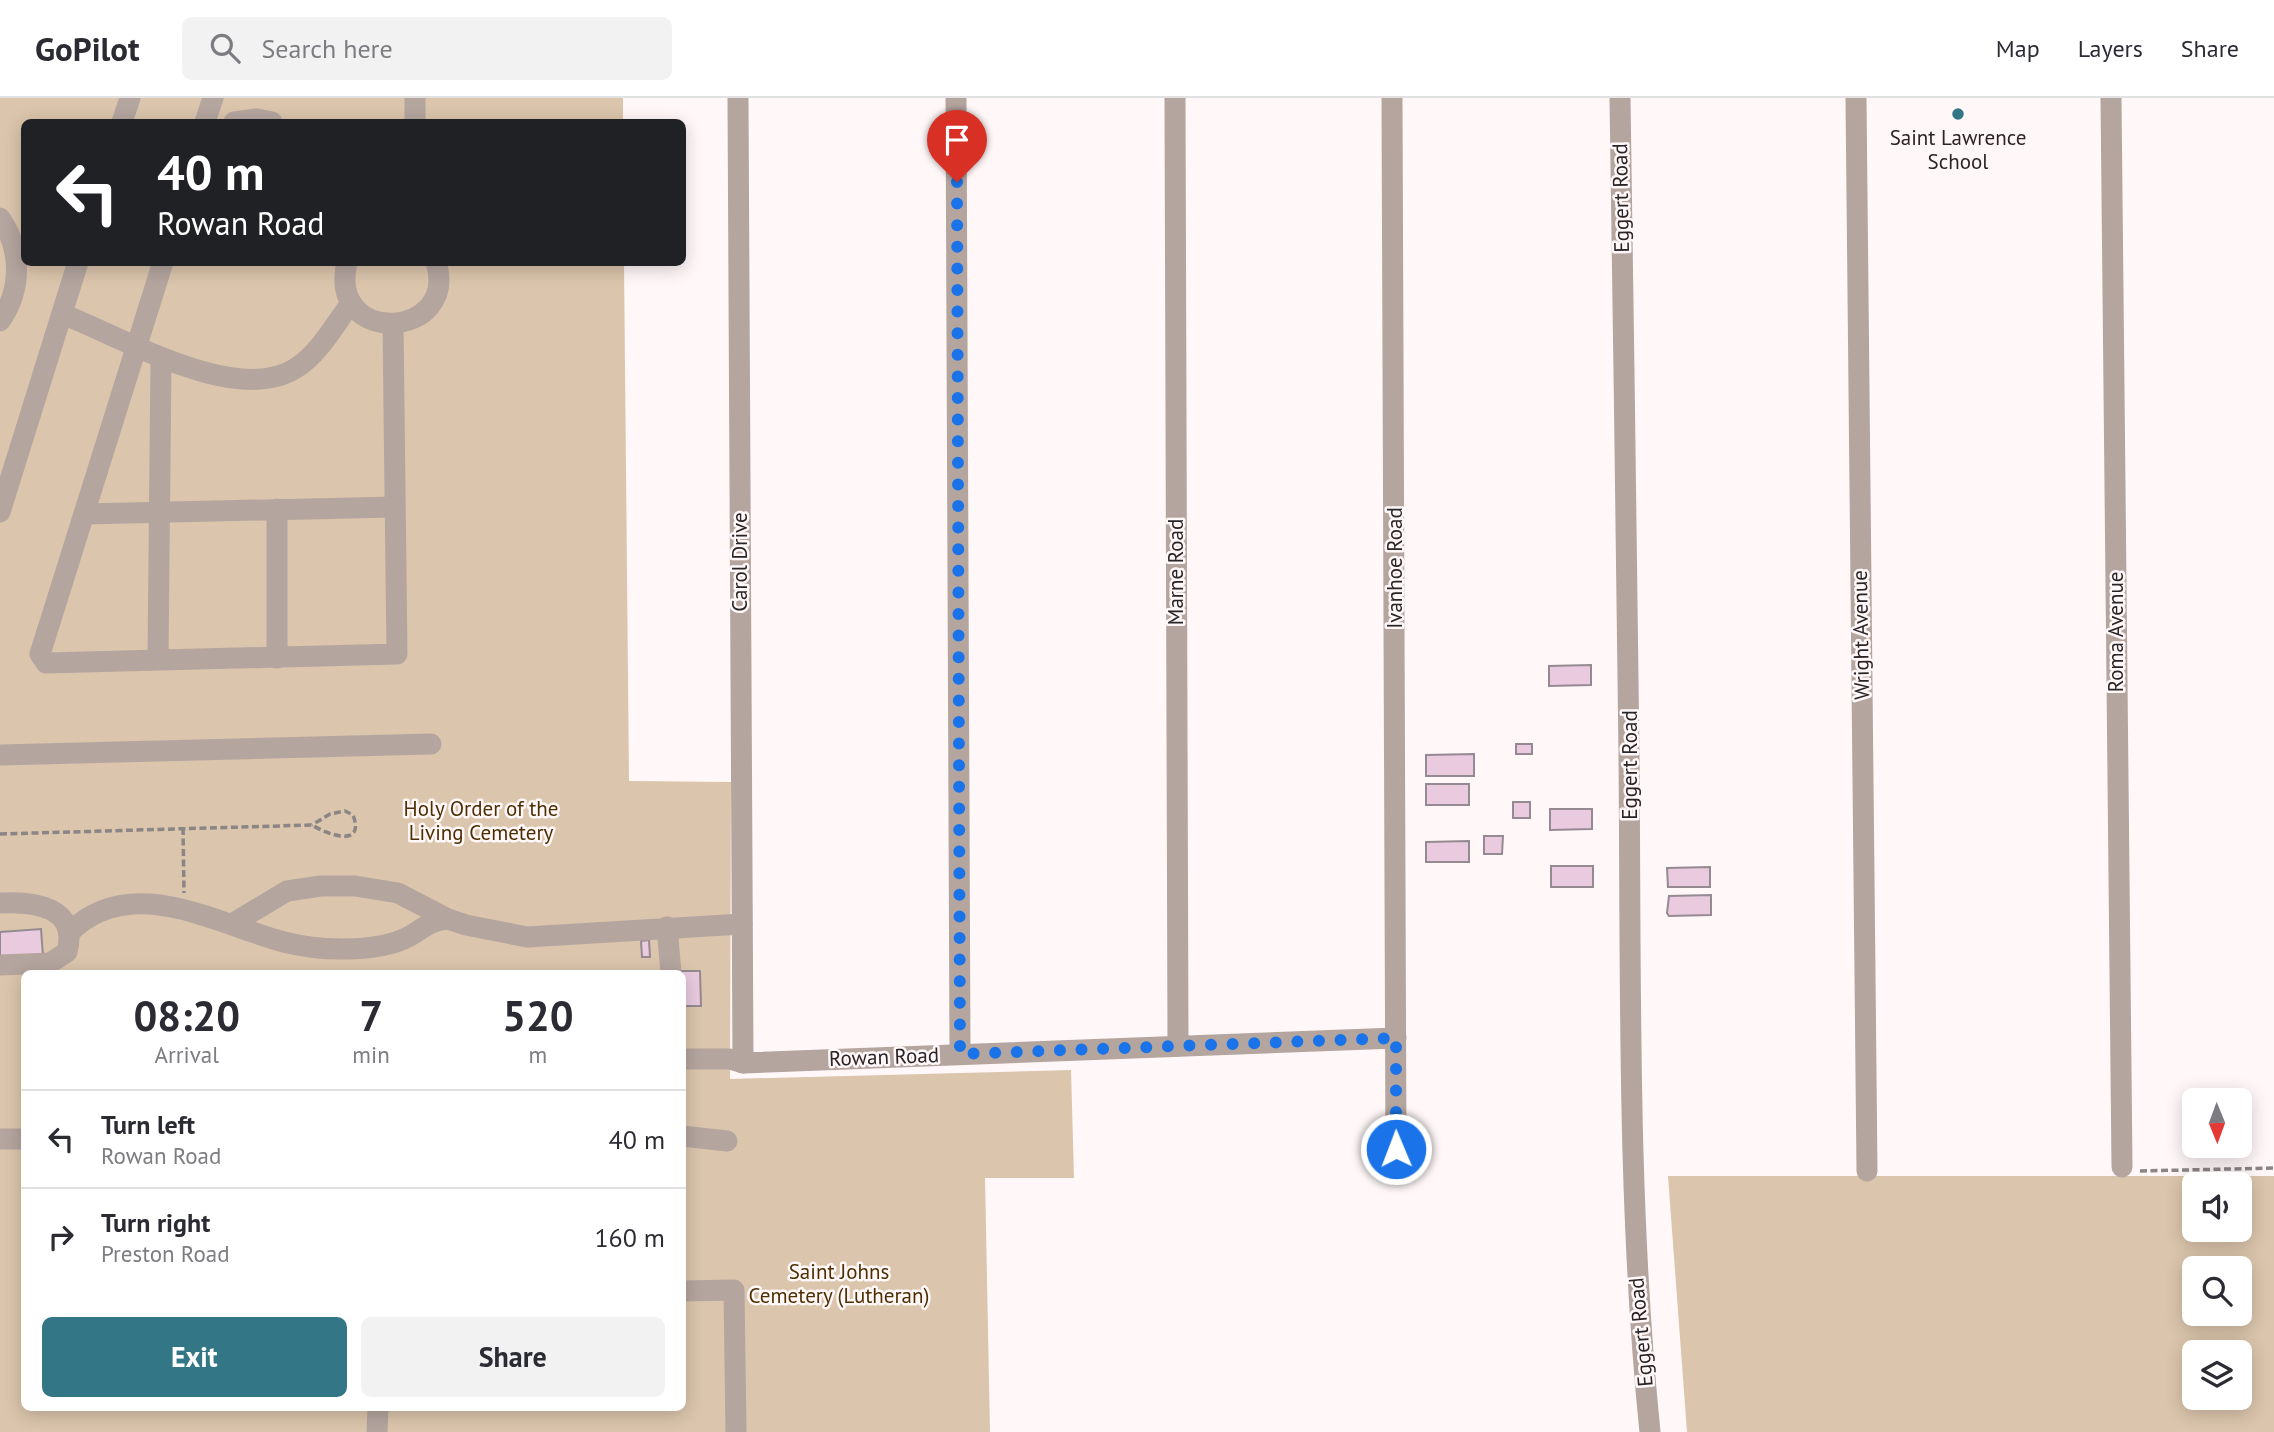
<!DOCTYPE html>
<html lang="en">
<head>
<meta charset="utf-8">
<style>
  body { margin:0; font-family:"PT Sans",sans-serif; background:#f2f2f3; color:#2b2b33; height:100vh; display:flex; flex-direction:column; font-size:26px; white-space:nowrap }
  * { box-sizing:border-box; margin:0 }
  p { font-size:23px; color:#7c7c81 }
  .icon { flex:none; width:38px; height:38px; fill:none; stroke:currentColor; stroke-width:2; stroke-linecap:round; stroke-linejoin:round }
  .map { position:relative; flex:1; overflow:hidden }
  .sheet { position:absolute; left:21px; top:872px; width:665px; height:441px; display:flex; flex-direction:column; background:#fff; border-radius:10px; box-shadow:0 4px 18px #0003 }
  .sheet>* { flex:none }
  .banner { position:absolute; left:21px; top:21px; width:665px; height:147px; border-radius:10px; box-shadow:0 4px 18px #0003; background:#202124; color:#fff; overflow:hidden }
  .needle { width:46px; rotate:179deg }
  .fabs { position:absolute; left:2182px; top:990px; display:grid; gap:14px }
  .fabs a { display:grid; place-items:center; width:70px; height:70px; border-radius:10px; background:#fff; box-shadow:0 4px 18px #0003; font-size:35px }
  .pin { position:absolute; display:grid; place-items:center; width:60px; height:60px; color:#fff; margin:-72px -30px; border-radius:50% 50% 50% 0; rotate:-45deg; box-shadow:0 0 7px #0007 }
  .pin .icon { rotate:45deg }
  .me { position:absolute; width:77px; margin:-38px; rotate:359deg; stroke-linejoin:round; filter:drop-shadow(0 0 5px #0008) }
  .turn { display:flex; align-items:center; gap:24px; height:147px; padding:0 21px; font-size:32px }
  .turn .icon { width:91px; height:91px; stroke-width:2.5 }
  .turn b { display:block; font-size:49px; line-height:60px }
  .eta { display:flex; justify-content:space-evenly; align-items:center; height:119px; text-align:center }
  .eta b { font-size:42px; font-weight:600; line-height:49px }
  .cta { display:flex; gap:14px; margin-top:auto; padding:14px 21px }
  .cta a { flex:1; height:80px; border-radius:10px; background:#337686; color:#fff; font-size:28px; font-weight:600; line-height:80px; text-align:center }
  .cta a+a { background:#f2f2f3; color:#2b2b33 }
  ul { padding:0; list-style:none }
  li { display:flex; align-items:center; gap:21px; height:98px; padding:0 21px; border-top:2px solid #e1e1e2 }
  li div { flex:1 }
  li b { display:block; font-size:26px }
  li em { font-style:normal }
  header { display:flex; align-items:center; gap:42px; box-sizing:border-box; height:98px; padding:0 35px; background:#fff; border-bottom:2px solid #e1e1e2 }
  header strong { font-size:33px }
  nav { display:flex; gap:38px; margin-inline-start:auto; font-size:24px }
  .search { width:490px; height:63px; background:#f2f2f3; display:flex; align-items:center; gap:18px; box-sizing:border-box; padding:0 24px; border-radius:10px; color:#7c7c81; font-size:26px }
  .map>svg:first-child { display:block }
  .green { fill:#dbc5ac; fill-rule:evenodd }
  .building { fill:#e9cadf; stroke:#958a91; stroke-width:2 }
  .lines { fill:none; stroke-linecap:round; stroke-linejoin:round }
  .path { stroke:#8b8586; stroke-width:3.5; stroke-dasharray:7 3.5; stroke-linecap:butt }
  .minor { stroke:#b5a59f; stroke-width:21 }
  .route { stroke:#1a73e8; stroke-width:12; stroke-dasharray:0 21.6 }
  .poi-dot { fill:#337686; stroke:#fff7f8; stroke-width:2.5 }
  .labels { text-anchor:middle; stroke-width:5; stroke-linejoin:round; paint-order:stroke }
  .poi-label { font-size:21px; fill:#292425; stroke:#fff7f8 }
  .street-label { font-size:21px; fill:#292425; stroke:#fff7f8 }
  .park-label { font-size:21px; fill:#4e2e00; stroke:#fff7f8 }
</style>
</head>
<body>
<header>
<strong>GoPilot</strong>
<div class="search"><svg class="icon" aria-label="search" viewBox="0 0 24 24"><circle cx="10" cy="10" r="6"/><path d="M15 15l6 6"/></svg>Search here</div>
<nav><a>Map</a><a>Layers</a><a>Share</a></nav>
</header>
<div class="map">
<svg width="2274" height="1334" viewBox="0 0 2274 1334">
  <rect width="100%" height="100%" fill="#fff7f8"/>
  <g class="green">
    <path d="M0 0H623V24H24V164L624 165 629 683 731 684 730 981 1071 972 1074 1080H985L990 1334H0ZM24 875H682V1309H24Z"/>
    <path d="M1668 1078H2274V1334H1687ZM2194 1087H2240V1132H2194ZM2194 1171H2240V1216H2194ZM2194 1255H2240V1300H2194Z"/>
  </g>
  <g class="building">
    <path d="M1591 567V587L1549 588V568Z"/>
    <rect x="1516" y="646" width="16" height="10"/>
    <path d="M1474 656V678H1426V657Z"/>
    <rect x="1426" y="686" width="43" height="21"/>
    <rect x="1513" y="704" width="17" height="16"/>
    <path d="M1550 711H1592V731L1550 732Z"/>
    <path d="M1484 738H1503L1502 756H1484Z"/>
    <path d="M1469 743V764H1426V744Z"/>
    <rect x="1551" y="768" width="42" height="21"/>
    <path d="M1710 769V789H1668L1667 770Z"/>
    <path d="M1711 797V817L1669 818 1667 815 1669 798Z"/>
    <path d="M41 831 43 858 0 862V834Z"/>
    <path d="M649 842 650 859H642L641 843Z"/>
    <path d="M677 873H700L701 908H682V875Z"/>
  </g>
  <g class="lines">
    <g class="path">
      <path d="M183 730 184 795"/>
      <path d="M0 736 312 727C326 736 366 751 353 717L345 713 330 716 312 727"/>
      <path d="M2140 1073 2274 1070"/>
    </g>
    <g class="minor">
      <path d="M415 0V24"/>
      <path d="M738 0 743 965 1396 940"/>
      <path d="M956 0 960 956"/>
      <path d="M1175 0 1178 948"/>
      <path d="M1392 0 1396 1051"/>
      <path d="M1620 0C1622 219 1628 438 1629 657 1631 883 1627 1109 1650 1334"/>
      <path d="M1856 0 1867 1073"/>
      <path d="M2111 0 2122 1069"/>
      <path d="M122 24 130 0"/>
      <path d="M205 24 213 0"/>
      <path d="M234 24 257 21 272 24"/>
      <path d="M0 120C22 151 22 192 0 223"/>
      <path d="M163 164 40 556 46 565 397 556 393 227"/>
      <path d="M347 164C327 250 460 241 436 164"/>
      <path d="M62 216C121 238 236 309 296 270 319 256 335 226 351 205"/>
      <path d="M277 411V560"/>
      <path d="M0 414 78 164"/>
      <path d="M84 416 394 409"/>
      <path d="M158 560 161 261"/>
      <path d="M0 657 431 646"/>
      <path d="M0 805C34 803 79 809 67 854L50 865 0 867"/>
      <path d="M232 826 287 793 321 788H355L398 795 448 821 466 827 527 839 742 826"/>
      <path d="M667 829 671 875"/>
      <path d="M69 835C130 773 216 826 284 844 303 849 323 851 343 851 365 851 390 849 410 838 424 830 431 822 448 821"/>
      <path d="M682 961H730L743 965"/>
      <path d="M682 1038 727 1043"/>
      <path d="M0 1041H24"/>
      <path d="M682 1193 734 1192 736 1334"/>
      <path d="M377 1334 378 1309"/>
    </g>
  </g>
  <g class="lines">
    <path class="route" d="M957 84 960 956 1396 940V1051"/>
  </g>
  <circle class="poi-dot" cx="1958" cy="16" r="7"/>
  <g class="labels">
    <g class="poi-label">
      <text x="1958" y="47">Saint Lawrence<tspan x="1958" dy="24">School</tspan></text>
    </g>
    <g class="street-label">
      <text transform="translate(1621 100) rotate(-91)" y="7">Eggert Road</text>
      <text transform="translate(740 464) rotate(-90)" y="7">Carol Drive</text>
      <text transform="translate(1395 470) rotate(-90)" y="7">Ivanhoe Road</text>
      <text transform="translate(1176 474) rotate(-90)" y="7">Marne Road</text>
      <text transform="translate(2116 534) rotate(-90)" y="7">Roma Avenue</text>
      <text transform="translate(1861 537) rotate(-91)" y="7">Wright Avenue</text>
      <text transform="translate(1630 667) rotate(-90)" y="7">Eggert Road</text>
      <text transform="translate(884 959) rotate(-2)" y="7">Rowan Road</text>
      <text transform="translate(1641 1234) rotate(-95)" y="7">Eggert Road</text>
    </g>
    <g class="park-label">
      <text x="481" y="718">Holy Order of the<tspan x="481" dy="24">Living Cemetery</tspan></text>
      <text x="839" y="1181">Saint Johns<tspan x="839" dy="24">Cemetery (Lutheran)</tspan></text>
    </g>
  </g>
</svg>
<div class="fabs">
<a><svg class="needle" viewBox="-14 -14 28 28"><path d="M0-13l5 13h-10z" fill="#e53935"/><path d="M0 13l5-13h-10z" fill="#7c7c81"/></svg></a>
<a><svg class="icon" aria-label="sound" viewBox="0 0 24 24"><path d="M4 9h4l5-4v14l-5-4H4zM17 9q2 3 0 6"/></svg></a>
<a><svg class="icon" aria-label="search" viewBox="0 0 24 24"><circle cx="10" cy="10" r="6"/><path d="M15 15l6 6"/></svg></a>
<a><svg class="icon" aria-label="layers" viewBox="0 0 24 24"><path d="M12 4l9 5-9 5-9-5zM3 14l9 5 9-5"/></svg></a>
</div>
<div class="pin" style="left:957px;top:84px;background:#d93025"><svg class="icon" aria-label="arrive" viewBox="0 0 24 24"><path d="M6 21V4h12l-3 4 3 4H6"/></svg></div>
<svg class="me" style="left:1396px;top:1051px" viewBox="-20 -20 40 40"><circle r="17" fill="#1a73e8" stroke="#fff" stroke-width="3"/><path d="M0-11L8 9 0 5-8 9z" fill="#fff"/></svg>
<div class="banner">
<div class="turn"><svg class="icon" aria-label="left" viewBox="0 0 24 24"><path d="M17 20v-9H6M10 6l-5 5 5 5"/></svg><div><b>40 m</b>Rowan Road</div></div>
</div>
<section class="sheet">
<div class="eta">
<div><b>08:20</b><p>Arrival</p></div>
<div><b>7</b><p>min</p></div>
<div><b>520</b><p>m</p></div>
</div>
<ul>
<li><svg class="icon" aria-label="left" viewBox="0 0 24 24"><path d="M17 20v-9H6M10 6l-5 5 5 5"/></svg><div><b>Turn left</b><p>Rowan Road</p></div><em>40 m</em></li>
<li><svg class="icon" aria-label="right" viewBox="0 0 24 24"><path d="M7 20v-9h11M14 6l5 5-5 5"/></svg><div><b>Turn right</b><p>Preston Road</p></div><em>160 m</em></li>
</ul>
<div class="cta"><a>Exit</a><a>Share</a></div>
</section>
</div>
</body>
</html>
